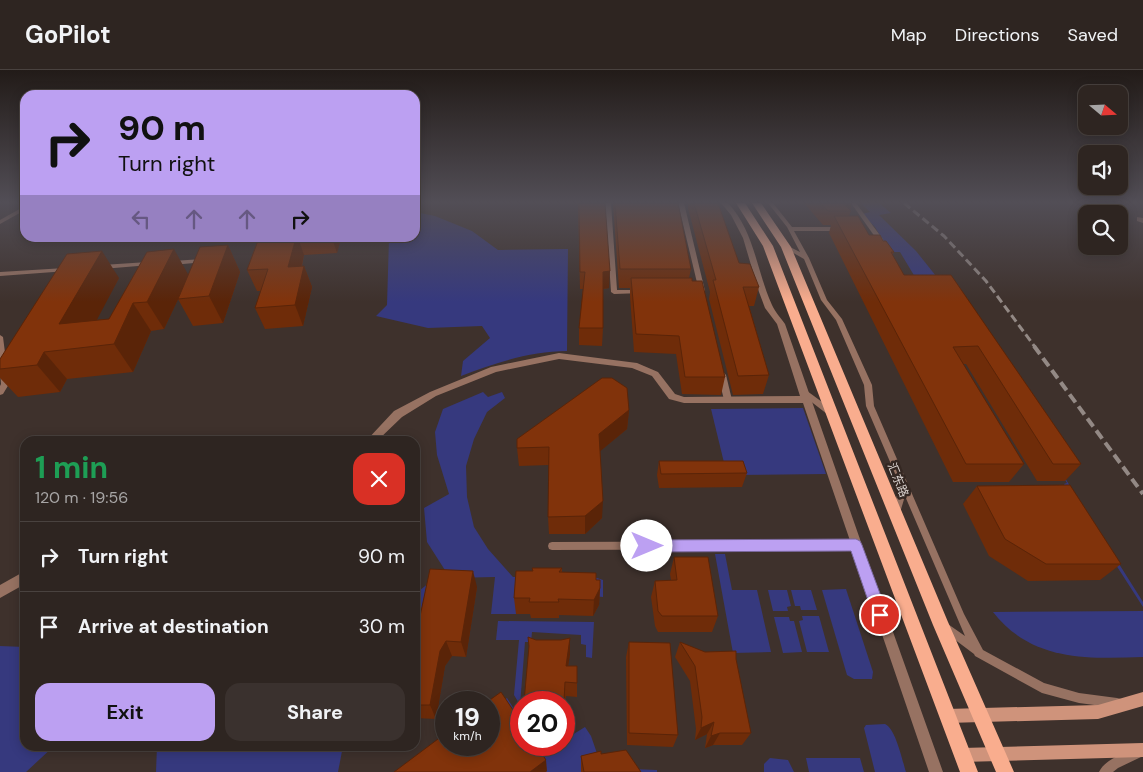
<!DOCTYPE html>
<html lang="en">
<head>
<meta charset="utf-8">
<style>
  body { margin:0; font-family:"DM Sans","Noto Sans SC",sans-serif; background:#3a312e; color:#f1f3f6; height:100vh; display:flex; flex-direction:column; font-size:19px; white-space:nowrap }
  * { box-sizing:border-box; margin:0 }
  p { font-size:16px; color:#a7a5a5 }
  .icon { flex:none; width:28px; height:28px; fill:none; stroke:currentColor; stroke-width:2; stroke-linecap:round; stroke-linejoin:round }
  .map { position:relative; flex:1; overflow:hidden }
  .side { position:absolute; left:20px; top:366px; width:400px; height:315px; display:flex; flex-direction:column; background:#2e2521; border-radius:15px; box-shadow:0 2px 12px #0003,0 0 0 1px #49423f }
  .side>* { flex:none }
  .hud { position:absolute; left:20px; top:20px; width:400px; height:152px; border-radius:15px; box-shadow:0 2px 12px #0003,0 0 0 1px #49423f; background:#bca0f2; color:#111; overflow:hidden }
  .needle { width:32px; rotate:109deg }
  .tools { position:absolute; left:1078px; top:15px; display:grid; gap:10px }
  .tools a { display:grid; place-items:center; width:50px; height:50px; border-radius:10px; background:#2e2521; box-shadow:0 2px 12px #0003,0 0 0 1px #49423f; font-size:25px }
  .speed { position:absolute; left:435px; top:621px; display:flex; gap:10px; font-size:25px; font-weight:700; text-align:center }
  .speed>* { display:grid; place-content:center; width:65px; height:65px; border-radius:50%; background:#2e2521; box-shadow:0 2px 12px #0003,0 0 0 1px #49423f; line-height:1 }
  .speed small { font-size:12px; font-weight:400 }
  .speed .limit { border:8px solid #d22; background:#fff; color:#111 }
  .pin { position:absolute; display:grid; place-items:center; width:42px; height:42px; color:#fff; margin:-21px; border:2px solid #fff; border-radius:50%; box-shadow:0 1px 5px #0007 }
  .me { position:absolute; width:55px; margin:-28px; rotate:90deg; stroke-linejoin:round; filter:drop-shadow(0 0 4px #0008) }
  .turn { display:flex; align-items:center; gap:18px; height:105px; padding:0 15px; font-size:22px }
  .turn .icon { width:65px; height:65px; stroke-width:2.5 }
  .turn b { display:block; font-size:35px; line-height:42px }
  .lanes { display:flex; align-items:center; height:48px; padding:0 15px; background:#0003; justify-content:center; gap:25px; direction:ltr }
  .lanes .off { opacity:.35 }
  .round { display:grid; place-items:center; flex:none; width:52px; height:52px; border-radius:15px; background:#3a312e }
  .head { display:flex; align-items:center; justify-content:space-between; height:85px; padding:0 15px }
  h1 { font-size:30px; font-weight:700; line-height:38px; color:#1e9e55 }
  .cta { display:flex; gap:10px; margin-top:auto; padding:10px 15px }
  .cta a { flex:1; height:58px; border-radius:15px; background:#bca0f2; color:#111; font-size:20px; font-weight:700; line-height:58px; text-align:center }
  .cta a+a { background:#3a312e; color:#f1f3f6 }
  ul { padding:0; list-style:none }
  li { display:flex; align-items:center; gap:15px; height:70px; padding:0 15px; border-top:1px solid #49423f }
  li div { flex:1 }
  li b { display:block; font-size:19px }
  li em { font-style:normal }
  header { display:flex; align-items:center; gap:30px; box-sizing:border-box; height:70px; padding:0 25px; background:#2e2521; border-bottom:1px solid #49423f }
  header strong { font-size:24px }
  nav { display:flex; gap:28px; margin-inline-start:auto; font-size:18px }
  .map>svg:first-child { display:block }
  .green { fill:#36397e }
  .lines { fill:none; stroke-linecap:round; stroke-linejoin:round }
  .lane { fill:#977262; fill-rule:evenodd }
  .street { fill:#977262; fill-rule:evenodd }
  .secondary { fill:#cf937b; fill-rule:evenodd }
  .primary { fill:#f9ad8e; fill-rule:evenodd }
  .rail-far1 { stroke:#938985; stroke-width:3; stroke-dasharray:8 4; stroke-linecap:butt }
  .rail { stroke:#938985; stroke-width:4; stroke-dasharray:10 5; stroke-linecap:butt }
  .wall { fill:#6f2c09 }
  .shaded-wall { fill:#5a2408 }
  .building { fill:#81330b; stroke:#5a2408 }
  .route { fill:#bca0f2; stroke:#7a689d }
  .labels { text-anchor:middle; stroke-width:5; stroke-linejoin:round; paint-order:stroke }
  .street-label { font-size:12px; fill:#dad2cf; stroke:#342722 }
</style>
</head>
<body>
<header>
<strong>GoPilot</strong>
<nav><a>Map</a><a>Directions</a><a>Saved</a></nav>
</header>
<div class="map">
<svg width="1143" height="702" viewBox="0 0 1143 702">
  <rect width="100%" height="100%" fill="#3e312c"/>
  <g class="green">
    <path d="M861 133H879L891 143 879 145 916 181 944 216 1143 532V537L1064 414 1067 413 943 221 915 207 900 182H890L875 157 862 144 870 142Z"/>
    <path d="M415 142 435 146 472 161 498 180 568 179 567 281C531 281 494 293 461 306L463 291 490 268 482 256 428 258 376 246 387 235 389 168H415Z"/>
    <path d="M483 322 488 327 502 322 505 328 487 342 474 369 466 396 467 427 474 457 488 479 513 507 591 506 603 510V527L518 518 516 544H491L495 507 450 508 427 472 424 438 449 424 437 385 435 362 443 339Z"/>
    <path d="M803 338 826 404 727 405 711 339Z"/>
    <path d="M715 484H725L732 520H757L771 582 733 583Z"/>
    <path d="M434 509 415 585V524Z"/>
    <path d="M846 519 873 602 872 609H854L847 605 822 520Z"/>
    <path d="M768 520H787L791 536 787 537 788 541H773Z"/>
    <path d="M791 520H811L817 540H801L800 536H795Z"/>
    <path d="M1143 541V587C1087 589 1031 591 993 542Z"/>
    <path d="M802 546H819L829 582H807L799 551 803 550Z"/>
    <path d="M774 547H789L790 551H794L802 582 783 583Z"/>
    <path d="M498 551 594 552 592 588 586 587V575L581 574V565L532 562 531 572H525L520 635 514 625 519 570H496Z"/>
    <path d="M0 576 25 577V676H54L26 702H0Z"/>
    <path d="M507 628 521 650V675H538L545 685 556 675H564V670L585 657 591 666 600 692 632 699 657 700V702H409L446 675H489V642Z"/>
    <path d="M885 654C896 659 902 690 906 702H875L864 658 866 655Z"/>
    <path d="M157 676H343L338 702H156Z"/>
    <path d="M770 688 788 690 794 702H764V694Z"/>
    <path d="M806 688H860L864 702H809Z"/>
  </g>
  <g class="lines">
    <g class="lane">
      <path d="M605 133H611L617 220H640L643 222 642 223 614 224 611 222Z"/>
      <path d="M678 133H684L705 221 704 222H700L699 221Z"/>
      <path d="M768 133H773L792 157H839L842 159 839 161H794L809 188 827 230 842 249 872 315 874 336 964 544 983 580 1044 613 1079 623 1117 628 1121 629 1122 633 1121 637 1117 638 1079 633 1042 623 975 586 974 584 942 560 940 557 942 554 945 552 965 566 905 426 899 446 896 447 893 446 892 443 900 415 866 336 864 315 836 250 821 230 804 189 783 177 786 175 800 182 787 157Z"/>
      <path d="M851 133H856L882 168 885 173 884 174H880Z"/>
      <path d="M25 136V140L0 154V150Z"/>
      <path d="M203 189 205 190V192L172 195 169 193 172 191Z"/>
      <path d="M148 192 150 193V195L102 199 99 197 102 195Z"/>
      <path d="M65 198 68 200 67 201 0 206V202Z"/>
      <path d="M0 265 3 267 9 314 3 324 0 325V316L1 314 0 300Z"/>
      <path d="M720 303H724L726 305 732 330 731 332H725L724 330 718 305Z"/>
      <path d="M803 318 833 340 834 342 833 344H827L800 323 799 321Z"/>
      <path d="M856 471 859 472 860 475 859 478 856 479 552 480 549 479 548 476 549 473 552 472Z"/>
      <path d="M1137 677 1141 679 1143 683 1141 687 1118 698 1113 702H1099C1105 689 1125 683 1137 677Z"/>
    </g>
    <g class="street">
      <path d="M721 133H728C755 162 756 200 772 235 775 242 781 248 785 254L862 475 943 702H929L803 333H684L669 329 652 306 632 298 559 289 496 302 436 326 402 347 377 371H366L394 341 430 322 491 297 559 283 637 293 658 302 675 324 684 327 800 326 777 254 765 238 759 222 743 168 731 145Z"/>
      <path d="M1137 147 1143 148V153L1137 151Z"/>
      <path d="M25 501V514L0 528V515Z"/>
    </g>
    <g class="secondary">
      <path d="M1143 622V636L1098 649 947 653 942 651 940 646 942 641 947 639 1098 635Z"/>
      <path d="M1143 673V687L962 692 957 690 955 685 957 680 962 678Z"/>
    </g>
    <g class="primary">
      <path d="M736 133H745L773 176 978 702H960L763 176Z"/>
      <path d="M752 133H761L791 177 948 552 1014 702H996L933 555 781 177Z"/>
    </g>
    <path class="rail-far1" d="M904 133 944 166 986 211 1035 277"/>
    <path class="rail" d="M1034 276 1143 424"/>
  </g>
  <g class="wall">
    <path d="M578 133 609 218 603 219V258L602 276 579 275V258L583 219H580Z"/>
    <path d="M613 133H678L691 199 689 208 725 307 721 325 682 324 676 284 634 282 630 226V218H619Z"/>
    <path d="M688 133H718L739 193 759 217 754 236H749L769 305 763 324 733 325 709 229 710 222 688 138Z"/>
    <path d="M804 133H852L850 140 851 141 849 146 869 165 883 171 894 182 892 186 904 205H951L1081 394 1065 411H1037L966 294H963L1024 394 1009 412H953L829 163 831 155H823Z"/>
    <path d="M255 168H341L337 183 304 185 302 196H304L312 217 303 256 265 259 255 238 261 221H257L247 200 257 172Z"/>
    <path d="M228 175 240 202 223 253 193 256 178 229 164 259 151 261 133 302 67 309 60 322 18 327 0 308V289L119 208 96 250 109 249 147 182 188 205Z"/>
    <path d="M629 340 627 359 600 381 602 448 585 464H549L548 447 549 395 519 396 517 378Z"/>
    <path d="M659 391 747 403 742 417 659 418 657 405Z"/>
    <path d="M977 416 1121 494 1100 510 1028 511 989 486 963 434Z"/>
    <path d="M674 487 718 546 712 562H658L655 556 651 527 655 511 671 510 670 504Z"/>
    <path d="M532 498H562V502L596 510 600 518 599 535 593 546 559 545V548H531L530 544H516L514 528 532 501Z"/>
    <path d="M477 517 466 587 452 586 445 596 436 649 415 648V570Z"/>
    <path d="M629 572 678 665 673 677 627 675 626 587Z"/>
    <path d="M680 572 705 582 736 589 751 663 742 675H713L705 678 707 664 695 670 696 659 690 611 675 587Z"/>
    <path d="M570 584 568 596H577V627L566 626 565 635 567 642V655L564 654V632H524Z"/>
    <path d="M601 684 641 702H581V686Z"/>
  </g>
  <g class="shaded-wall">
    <path d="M842 133H852L849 141Z"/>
    <path d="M296 168H298L304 185 296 218 288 197Z"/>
    <path d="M332 168H341L337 183Z"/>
    <path d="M228 175 240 202 223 253 209 226Z"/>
    <path d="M174 179 189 206 164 259 147 232Z"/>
    <path d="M102 181 119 208 82 278 59 254Z"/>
    <path d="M304 196 312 217 303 256 295 235Z"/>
    <path d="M610 201 609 218 602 219 603 202Z"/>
    <path d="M133 233 151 261 133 302 114 274Z"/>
    <path d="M44 282 67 309 60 322 37 295Z"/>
    <path d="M629 340 627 359 598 383 599 364Z"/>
    <path d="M603 431 602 448 585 464V446Z"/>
    <path d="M473 501 477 517 466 587 461 572Z"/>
    <path d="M600 518 599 535 593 546 594 530Z"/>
    <path d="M570 568V584L566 610V596Z"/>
    <path d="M446 571 452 586 445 596 436 649 430 635 440 581Z"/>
    <path d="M714 652 707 664 695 670 701 658Z"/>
    <path d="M720 663 713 675 705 678 711 666Z"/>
    <path d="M546 690 547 701 546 702H530Z"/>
  </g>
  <g class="building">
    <path d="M579 133H605L610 201 603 202V258H579L585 202H580Z"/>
    <path d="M615 133H678L691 199H620Z"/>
    <path d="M694 133H718L739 193 750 194 759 217H743L769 305 738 306 713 210H716Z"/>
    <path d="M820 133H843L851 141H828Z"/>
    <path d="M834 146H858L869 165H880L883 171H886L894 182H891L904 205H951L1081 394H1053L978 276 953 277 1024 394H966Z"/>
    <path d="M259 168H296L288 197 304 196 295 235 255 238 268 199 247 200Z"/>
    <path d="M228 175 209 226 178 229 200 177Z"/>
    <path d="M174 179 147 232 133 233 114 274 44 282 37 295 0 299V289L67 184 102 181 59 254 109 249 147 182Z"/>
    <path d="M631 208H692V211H702L725 307H685L679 266 636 264Z"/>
    <path d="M602 308H612L627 318 629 340 599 364 603 431 585 446 548 447 549 377 517 378V369Z"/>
    <path d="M659 391H743L747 403 661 404Z"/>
    <path d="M1070 415 1121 494H1046L1005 469 977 416Z"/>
    <path d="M674 487H708L718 546H662L658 541 655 511 677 510Z"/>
    <path d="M532 498H562L559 502 596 503V510H600V518L594 530 558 529 559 532H529L530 528H514L516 501H533Z"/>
    <path d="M430 499 473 501 461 572 446 571 440 581 430 635H415V570Z"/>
    <path d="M528 567 536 570H561L570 568 566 596H577V613L565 612 564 631 567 642 564 641V632H524L529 576Z"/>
    <path d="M629 572 670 573 678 665 629 663Z"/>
    <path d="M680 572 705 582 736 581V589L751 663H720L711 666 714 652 701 658 702 647 695 596Z"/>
    <path d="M501 622 521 652V675H536L546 690 530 702H394L446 663V675H489V632H487Z"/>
    <path d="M626 680 641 702H584L581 686 601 681V684Z"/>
  </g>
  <linearGradient id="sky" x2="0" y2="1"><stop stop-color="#221b18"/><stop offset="0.57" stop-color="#524e56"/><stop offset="1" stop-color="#524e56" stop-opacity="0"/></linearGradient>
  <rect width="1143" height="232" fill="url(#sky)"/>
  <path class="route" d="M856 469 860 471 862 475 888 545 886 550 880 552 875 550 873 545 851 481 647 482 642 480 640 476 642 472 647 470Z"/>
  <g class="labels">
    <g class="street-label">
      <text transform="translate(898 410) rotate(68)" y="4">汇东路</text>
    </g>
  </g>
</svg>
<div class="tools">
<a><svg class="needle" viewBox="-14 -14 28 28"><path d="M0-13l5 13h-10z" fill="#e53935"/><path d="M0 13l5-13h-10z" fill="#a7a5a5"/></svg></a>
<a><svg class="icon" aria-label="sound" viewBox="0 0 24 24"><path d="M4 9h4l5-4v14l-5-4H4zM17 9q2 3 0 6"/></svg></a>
<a><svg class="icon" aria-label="search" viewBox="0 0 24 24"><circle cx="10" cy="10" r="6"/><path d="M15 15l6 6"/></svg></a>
</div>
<div class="speed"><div>19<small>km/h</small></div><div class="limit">20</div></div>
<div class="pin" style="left:880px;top:545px;background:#d93025"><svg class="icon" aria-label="arrive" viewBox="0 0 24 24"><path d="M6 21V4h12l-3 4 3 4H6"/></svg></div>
<svg class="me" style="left:647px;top:476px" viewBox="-20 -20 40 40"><circle r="19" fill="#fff"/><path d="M0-13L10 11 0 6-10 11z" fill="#bca0f2"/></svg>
<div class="hud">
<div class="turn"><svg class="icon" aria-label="right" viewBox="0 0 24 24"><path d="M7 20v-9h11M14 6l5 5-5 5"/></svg><div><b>90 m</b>Turn right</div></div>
<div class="lanes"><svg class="icon off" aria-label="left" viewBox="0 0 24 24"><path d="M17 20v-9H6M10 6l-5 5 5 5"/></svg><svg class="icon off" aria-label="ahead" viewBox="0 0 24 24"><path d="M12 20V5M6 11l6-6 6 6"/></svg><svg class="icon off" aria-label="ahead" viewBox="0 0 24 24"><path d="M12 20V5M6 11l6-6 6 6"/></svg><svg class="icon" aria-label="right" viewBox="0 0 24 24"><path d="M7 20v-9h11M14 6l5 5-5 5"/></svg></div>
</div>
<section class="side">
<div class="head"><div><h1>1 min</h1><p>120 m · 19:56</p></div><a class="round" style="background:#d93025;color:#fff"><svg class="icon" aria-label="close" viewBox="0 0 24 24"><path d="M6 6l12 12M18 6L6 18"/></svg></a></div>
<ul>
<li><svg class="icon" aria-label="right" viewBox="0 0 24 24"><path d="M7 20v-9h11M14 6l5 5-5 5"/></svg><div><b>Turn right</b></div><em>90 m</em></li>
<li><svg class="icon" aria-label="arrive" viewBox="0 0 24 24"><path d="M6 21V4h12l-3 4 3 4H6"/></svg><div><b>Arrive at destination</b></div><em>30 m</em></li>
</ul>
<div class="cta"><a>Exit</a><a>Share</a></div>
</section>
</div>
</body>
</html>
